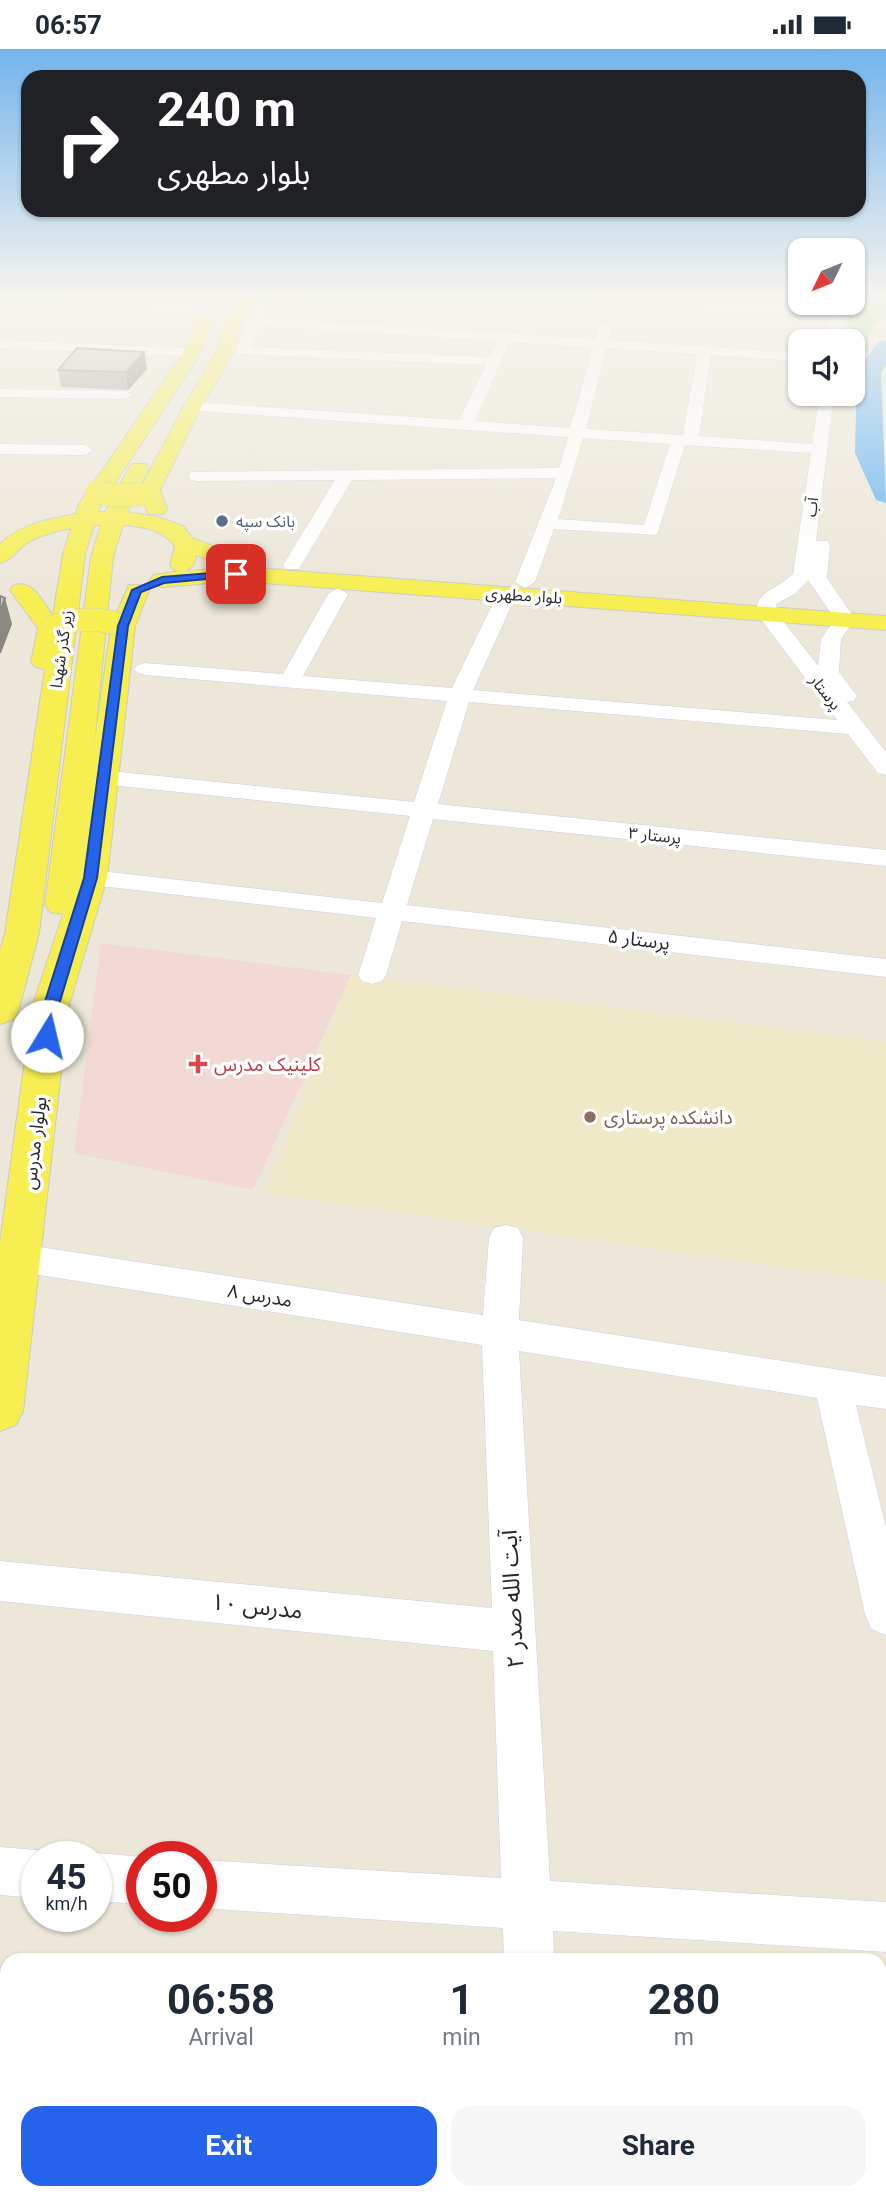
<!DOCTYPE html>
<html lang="en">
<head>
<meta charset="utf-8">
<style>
  body { margin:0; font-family:Roboto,"Noto Sans Arabic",sans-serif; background:#f6f6f7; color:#1f2937; height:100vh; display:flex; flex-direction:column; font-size:26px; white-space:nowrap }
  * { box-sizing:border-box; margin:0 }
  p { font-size:23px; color:#747a83 }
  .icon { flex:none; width:38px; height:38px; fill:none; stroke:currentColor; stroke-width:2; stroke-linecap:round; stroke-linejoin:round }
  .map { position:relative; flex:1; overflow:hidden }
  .drawer { position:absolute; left:0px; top:1904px; width:887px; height:247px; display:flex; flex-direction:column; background:#fff; border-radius:21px 21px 0 0; box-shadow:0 2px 5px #0004 }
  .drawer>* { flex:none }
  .top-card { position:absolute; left:21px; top:21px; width:845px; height:147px; border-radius:21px; box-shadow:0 2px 5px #0004; background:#202124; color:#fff; overflow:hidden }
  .needle { width:46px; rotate:227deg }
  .controls { position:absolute; left:788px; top:189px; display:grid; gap:14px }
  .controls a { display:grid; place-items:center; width:77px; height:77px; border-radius:14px; background:#fff; box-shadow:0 2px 5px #0004; font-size:35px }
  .speed { position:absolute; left:21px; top:1792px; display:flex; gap:14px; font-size:35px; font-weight:700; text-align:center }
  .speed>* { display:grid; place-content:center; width:91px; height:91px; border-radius:50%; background:#fff; box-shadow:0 2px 5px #0004; line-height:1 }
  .speed small { font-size:18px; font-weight:400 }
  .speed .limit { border:10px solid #d22; background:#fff; color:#111 }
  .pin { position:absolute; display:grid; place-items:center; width:60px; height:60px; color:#fff; margin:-30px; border-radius:14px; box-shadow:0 4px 10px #0006 }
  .me { position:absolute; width:77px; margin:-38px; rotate:9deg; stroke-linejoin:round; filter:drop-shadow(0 0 5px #0008) }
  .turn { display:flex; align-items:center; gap:24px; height:147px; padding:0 21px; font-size:32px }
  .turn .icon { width:91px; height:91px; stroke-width:2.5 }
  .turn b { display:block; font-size:49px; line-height:60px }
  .eta { display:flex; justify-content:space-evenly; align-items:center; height:119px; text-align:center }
  .eta b { font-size:42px; font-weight:700; line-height:49px }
  .cta { display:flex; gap:14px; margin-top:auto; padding:14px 21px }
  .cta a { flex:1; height:80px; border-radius:21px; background:#2563eb; color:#fff; font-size:28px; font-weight:700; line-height:80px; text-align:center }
  .cta a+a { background:#f6f6f7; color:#1f2937 }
  .status { display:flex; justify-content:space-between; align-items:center; height:49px; padding:0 35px; background:#fff; direction:ltr }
  .status svg { height:19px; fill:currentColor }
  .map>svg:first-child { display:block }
  .education { fill:#efe9c7 }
  .medical { fill:#f3d9d5 }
  .green { fill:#9fe692 }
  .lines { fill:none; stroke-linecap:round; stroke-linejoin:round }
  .river { fill:#66b4f4; fill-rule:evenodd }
  .minor-casing { stroke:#cecee2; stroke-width:1 }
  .major-casing { stroke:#cbcbcb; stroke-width:2 }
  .minor { fill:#fff; fill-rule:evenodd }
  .major { fill:#f7ef52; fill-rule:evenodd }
  .major-bridge-casing { stroke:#cbcbcb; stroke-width:24; stroke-linecap:butt }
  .major-bridge { stroke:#f7ef52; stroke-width:23 }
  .wall { fill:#aba89f }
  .shaded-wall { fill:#8b8882 }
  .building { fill:#c7c3b9; stroke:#8b8882; stroke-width:2 }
  .route { fill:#2563eb; stroke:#184099; stroke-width:2 }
  .service-dot { fill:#5c6f8a; stroke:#fff; stroke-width:2.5 }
  .health-dot { fill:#e0444e; stroke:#fff; stroke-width:2.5 }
  .education-dot { fill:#8d6e63; stroke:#fff; stroke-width:2.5 }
  .labels { text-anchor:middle; stroke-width:7; stroke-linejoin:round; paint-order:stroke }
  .far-street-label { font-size:16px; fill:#282828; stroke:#fff }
  .far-service-label { font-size:16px; fill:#4e5e75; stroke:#fff; text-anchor:start }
  .street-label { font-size:19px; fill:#282828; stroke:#fff }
  .health-label { font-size:19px; fill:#be3a42; stroke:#fff; text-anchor:start }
  .education-label { font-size:19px; fill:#785e54; stroke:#fff; text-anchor:start }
  .near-street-label { font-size:23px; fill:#282828; stroke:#fff }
</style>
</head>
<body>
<div class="status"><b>06:57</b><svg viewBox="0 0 49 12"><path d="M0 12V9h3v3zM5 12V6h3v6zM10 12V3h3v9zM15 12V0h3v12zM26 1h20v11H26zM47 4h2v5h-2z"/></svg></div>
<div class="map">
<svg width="886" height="2150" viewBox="0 0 886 2150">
  <rect width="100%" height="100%" fill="#ece7d9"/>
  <path class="education" d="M351 926 886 993V1233L265 1144Z"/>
  <path class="medical" d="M101 894 351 926 253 1141 74 1104Z"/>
  <path class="green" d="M852 245H886V263L869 282 868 303 852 305V292H845Z"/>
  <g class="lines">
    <path class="river" d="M886 291V316L881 323 886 454 876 451 855 404 857 323 878 293Z"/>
    <g class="minor-casing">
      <g id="minor">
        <path d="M262 245H274L264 269 595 290 598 278 605 274 612 278 608 291 800 304V312L711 306 699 387 812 395 820 345H834L816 492H827L830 496 827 529 855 570 841 590 839 623 857 647 854 652 847 653 886 703V726L878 724 848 685 469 653 438 755 886 801V817L433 770 407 856 886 910V928L402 872 386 926 382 932 372 935 362 932 358 926 376 869 101 837 97 831 101 825 110 823 382 854 410 767 120 737 112 735 108 730 112 725 120 723 414 753 447 652 145 626 138 624 134 620 138 616 145 614 283 625 328 545 338 539 348 545 303 627 452 639 490 560 493 556H507L510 560 473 641 837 671 757 565C755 541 775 543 793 525L811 404 685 396 657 486 554 480 535 533 525 539 515 533 556 429 352 431 299 520H285L283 516 335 431 197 432 191 431 189 427 191 423 559 419 568 388 187 361 184 358 192 353 459 371 486 316 239 305 235 301 247 276 230 274 228 271 235 267 251 268ZM260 277 498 292 490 308 250 298ZM509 293 593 299 570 379 475 372ZM606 299 697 305 683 386 586 380ZM583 389 670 395 644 476 558 470ZM808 531 835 570 821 590 818 617 777 564 776 555 795 545Z"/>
        <path d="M309 245H436L831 258 832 254H844L840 292H826L830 266 315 249Z"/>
        <path d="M0 248 189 255 195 259 189 263 0 256Z"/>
        <path d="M0 291 183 299 190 303 183 307 0 299Z"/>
        <path d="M0 340 125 342 132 346 125 350 0 348Z"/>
        <path d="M0 395 85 396 93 401 85 406 0 405Z"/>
        <path d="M506 1176 518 1179 523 1189 519 1271 886 1328V1360L856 1356 886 1478V1586L871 1580 865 1565 817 1349 519 1302 550 1832 886 1853V1903L553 1882 554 1911H504L503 1879 201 1859V1811L501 1829 493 1602 0 1552V1512L492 1559 482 1296 20 1223 8 1219 3 1209 8 1199 20 1195 483 1266 489 1189 494 1179Z"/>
        <path d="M0 1798 37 1801 54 1808H37V1849L0 1846Z"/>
        <path d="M96 1804 145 1808H142V1855L96 1852V1808H86Z"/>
        <path d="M511 2144H567L568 2150H512Z"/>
      </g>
    </g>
    <g class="major-casing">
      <g id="major">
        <path d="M245 245H261L239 276 235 302 201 358 160 441 167 460 164 465H148L140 441 183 358 217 302 223 276Z"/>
        <path d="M205 264 213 269 201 304 101 455 98 463H105L129 419 132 415H146L149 419 127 463 158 468 183 477 192 489 224 501 260 508 263 513 255 519 886 567V581L236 532 162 538 154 536 150 531 154 526 180 522 174 521 170 516 175 497C162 480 144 478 123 476L113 508 94 697 111 577 129 536H145L149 541 135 577 107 829 68 959 23 1362 16 1376 0 1382V1194L32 959 63 865 50 863 45 856 91 508 101 476H94L85 505 39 884 18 963 13 971 0 975V902L5 884 45 620 35 618 31 613 38 579 10 541 14 536C34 531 42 552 53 567L63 505 71 479C57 482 40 486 27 494 17 500 13 511 0 514V495C21 475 48 470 76 465L79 455 183 304 197 269ZM196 506 210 512 244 519 185 522 194 516Z"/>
        <path d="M0 2110 7 2113V2144H40L42 2150H0Z"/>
      </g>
    </g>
    <use href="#minor" class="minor"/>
    <use href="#major" class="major"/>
    <g class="major-bridge-casing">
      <g id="major-bridge">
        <path d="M97 443 117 447 140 445"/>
        <path d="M50 579C75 569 98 567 123 577"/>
      </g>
    </g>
    <use href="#major-bridge" class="major-bridge"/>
  </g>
  <path class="wall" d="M144 303 147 320 128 341 61 338 58 321Z"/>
  <g class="shaded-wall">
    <path d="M144 303 147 320 128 341 126 323Z"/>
    <path d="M5 549 12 575 1 604H0V563Z"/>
  </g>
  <g class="building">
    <path d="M77 299 144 303 126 323 58 321Z"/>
    <path d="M0 547 5 549 0 563Z"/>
  </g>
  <linearGradient id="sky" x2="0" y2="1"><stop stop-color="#74b4ed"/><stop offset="0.45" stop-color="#f6f4ee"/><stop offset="1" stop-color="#f6f4ee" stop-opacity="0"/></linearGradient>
  <rect width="886" height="546" fill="url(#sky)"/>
  <path class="route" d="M236 522 241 525 239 527 164 534 141 543 128 577 97 829 58 959 54 987 52 990H42L39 987 43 959 84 829 118 577 132 541 162 528Z"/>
  <circle class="service-dot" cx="222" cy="472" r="7"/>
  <path class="health-dot" d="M194.5 1004.5h7v7h7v7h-7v7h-7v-7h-7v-7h7z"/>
  <circle class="education-dot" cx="590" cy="1068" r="7"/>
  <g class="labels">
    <g class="far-street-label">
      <text transform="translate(811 458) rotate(-83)" y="6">آب</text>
      <text transform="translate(524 546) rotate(4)" y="6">بلوار مطهری</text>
      <text transform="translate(61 600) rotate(-82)" y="6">زیر گذر شهدا</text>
      <text transform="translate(826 643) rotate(52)" y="6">پرستار</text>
      <text transform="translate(655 786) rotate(6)" y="6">پرستار ۳</text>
    </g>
    <g class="far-service-label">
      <text x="236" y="478">بانک سپه</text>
    </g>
    <g class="street-label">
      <text transform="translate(639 890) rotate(7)" y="7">پرستار ۵</text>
      <text transform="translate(34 1094) rotate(-83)" y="7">بولوار مدرس</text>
      <text transform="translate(260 1246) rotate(9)" y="7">مدرس ۸</text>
    </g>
    <g class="health-label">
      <text x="214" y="1022">کلینیک مدرس</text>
    </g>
    <g class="education-label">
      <text x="604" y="1075">دانشکده پرستاری</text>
    </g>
    <g class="near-street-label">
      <text transform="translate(512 1550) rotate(-93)" y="8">آیت الله صدر ۲</text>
      <text transform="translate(257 1557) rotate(6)" y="8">مدرس ۱۰</text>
    </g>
  </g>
</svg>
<div class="controls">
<a><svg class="needle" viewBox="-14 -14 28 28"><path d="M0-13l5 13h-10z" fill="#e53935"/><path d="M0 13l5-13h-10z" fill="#747a83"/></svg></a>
<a><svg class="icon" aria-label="sound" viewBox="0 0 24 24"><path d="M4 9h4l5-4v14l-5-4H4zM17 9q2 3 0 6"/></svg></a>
</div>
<div class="speed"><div>45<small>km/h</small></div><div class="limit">50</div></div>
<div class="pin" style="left:236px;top:525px;background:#d93025"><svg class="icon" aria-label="arrive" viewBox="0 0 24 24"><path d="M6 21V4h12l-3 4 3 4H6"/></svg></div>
<svg class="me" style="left:47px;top:987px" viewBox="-20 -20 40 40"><circle r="19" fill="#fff"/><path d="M0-13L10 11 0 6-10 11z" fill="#2563eb"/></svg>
<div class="top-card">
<div class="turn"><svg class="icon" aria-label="right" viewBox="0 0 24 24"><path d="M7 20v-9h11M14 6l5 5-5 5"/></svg><div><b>240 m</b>بلوار مطهری</div></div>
</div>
<section class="drawer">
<div class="eta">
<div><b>06:58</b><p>Arrival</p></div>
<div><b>1</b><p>min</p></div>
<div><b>280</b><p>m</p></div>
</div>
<div class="cta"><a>Exit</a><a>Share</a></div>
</section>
</div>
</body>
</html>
